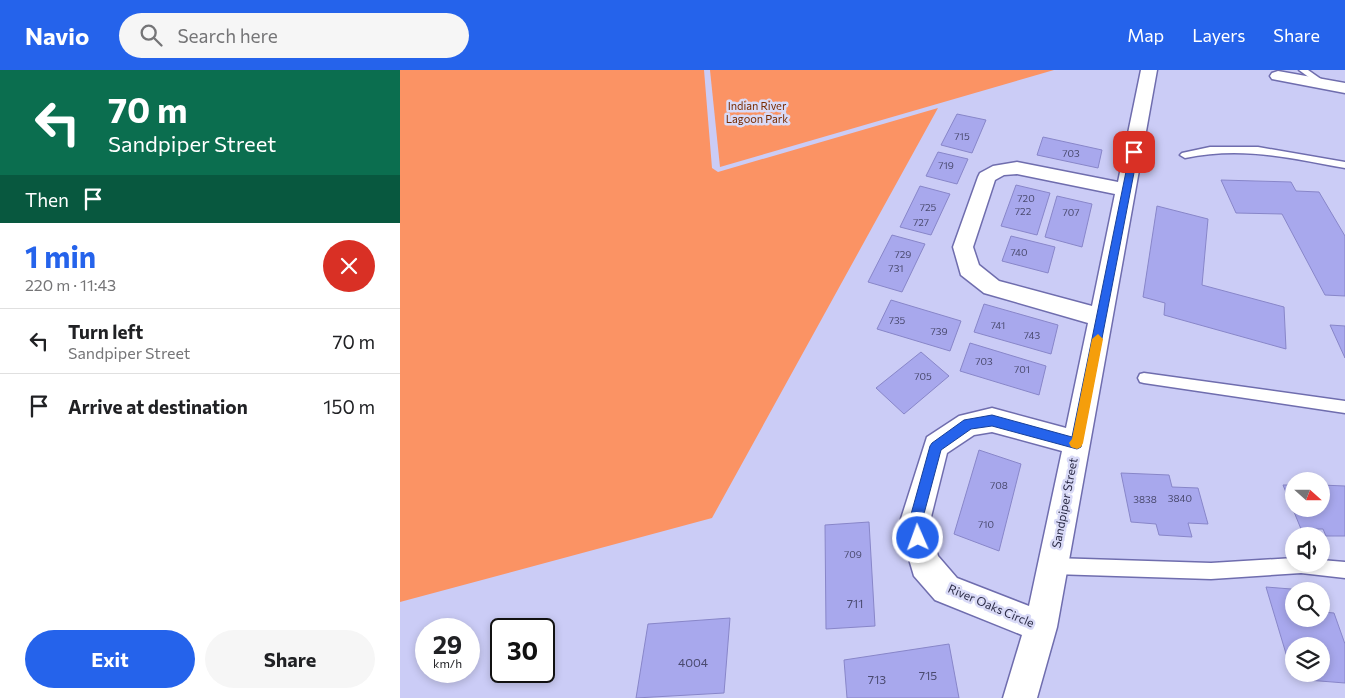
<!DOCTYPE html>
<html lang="en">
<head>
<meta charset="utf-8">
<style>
  body { margin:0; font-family:Commissioner,sans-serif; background:#f6f6f6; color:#202124; height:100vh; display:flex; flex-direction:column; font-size:19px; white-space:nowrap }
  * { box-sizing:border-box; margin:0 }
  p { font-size:16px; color:#757577 }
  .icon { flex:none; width:28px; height:28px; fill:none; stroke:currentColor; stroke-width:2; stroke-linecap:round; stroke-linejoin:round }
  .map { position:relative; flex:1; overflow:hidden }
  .details { display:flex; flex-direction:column; background:#fff; width:400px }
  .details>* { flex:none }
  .banner { background:#0b6e4f; color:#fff; overflow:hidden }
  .needle { width:32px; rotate:111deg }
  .buttons { position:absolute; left:885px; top:402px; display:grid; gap:10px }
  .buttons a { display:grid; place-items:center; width:45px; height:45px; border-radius:50%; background:#fff; box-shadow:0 2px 8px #0003; font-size:25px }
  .speed { position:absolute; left:15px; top:548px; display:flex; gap:10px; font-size:25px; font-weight:700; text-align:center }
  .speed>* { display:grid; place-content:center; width:65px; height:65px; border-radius:50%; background:#fff; box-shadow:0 2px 8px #0003; line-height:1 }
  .speed small { font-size:12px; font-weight:400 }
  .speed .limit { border:2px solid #111; border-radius:8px; background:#fff; color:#111 }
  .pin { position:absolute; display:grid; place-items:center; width:42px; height:42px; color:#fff; margin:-21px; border-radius:10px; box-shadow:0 2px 8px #0006 }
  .me { position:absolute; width:55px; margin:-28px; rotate:358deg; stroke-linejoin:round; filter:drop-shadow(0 0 4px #0008) }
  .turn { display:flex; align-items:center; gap:18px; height:105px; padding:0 25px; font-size:22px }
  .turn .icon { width:65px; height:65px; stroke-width:2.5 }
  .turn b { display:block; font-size:35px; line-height:42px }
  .then { display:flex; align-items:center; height:48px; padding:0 25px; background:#0003; gap:10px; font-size:19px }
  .round { display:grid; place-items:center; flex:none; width:52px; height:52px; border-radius:26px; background:#f6f6f6 }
  .headline { display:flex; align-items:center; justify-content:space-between; height:85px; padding:0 25px }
  h1 { font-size:30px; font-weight:700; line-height:38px; color:#2563eb }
  .primary-button { display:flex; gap:10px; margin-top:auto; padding:10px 25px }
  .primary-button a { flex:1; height:58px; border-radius:30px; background:#2563eb; color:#fff; font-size:20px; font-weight:700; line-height:58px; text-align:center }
  .primary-button a+a { background:#f6f6f6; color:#202124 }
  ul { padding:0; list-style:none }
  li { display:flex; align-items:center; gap:15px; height:65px; padding:0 25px; border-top:1px solid #e0e0e0 }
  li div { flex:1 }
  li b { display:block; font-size:19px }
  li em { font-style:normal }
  header { display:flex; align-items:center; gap:30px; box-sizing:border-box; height:70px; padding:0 25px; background:#2563eb; color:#fff }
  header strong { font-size:24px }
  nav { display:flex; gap:28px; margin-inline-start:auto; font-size:18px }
  .search { width:350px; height:45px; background:#f6f6f6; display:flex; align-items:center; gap:12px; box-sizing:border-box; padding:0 18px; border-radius:28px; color:#757577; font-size:19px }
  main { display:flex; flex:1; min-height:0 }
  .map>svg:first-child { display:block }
  .green { fill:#fb9364 }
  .building { fill:#a8a8ed; stroke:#8886c9 }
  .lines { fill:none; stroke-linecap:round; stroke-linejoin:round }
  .lane-casing { stroke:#6f6dae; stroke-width:3 }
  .street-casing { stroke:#6f6dae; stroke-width:3 }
  .lane { fill:#fff; fill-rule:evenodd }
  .street { fill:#fff; fill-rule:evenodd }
  .route { fill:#2563eb; stroke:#184099 }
  .slow { fill:#f59e0b }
  .labels { text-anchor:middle; stroke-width:5; stroke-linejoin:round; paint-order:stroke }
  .number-label { font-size:10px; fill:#4a4a6f }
  .far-park-label { font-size:11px; fill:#772b00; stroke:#d9daf7 }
  .street-label { font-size:12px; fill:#2a2a45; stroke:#d9daf7 }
  .near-number-label { font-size:12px; fill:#4a4a6f }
</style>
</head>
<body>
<header>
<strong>Navio</strong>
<div class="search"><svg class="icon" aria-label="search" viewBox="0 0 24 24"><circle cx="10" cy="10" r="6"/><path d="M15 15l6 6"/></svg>Search here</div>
<nav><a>Map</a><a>Layers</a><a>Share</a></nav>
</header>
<main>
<section class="details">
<div class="banner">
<div class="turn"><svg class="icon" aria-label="left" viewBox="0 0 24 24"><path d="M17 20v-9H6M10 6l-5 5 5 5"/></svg><div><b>70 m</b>Sandpiper Street</div></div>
<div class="then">Then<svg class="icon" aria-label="arrive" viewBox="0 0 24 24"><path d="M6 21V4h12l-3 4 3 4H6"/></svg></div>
</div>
<div class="headline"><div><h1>1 min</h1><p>220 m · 11:43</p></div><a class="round" style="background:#d93025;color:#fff"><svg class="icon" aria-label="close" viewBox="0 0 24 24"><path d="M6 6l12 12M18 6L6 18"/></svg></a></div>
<ul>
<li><svg class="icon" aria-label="left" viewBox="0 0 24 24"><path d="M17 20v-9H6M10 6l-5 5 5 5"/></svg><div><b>Turn left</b><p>Sandpiper Street</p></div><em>70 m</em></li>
<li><svg class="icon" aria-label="arrive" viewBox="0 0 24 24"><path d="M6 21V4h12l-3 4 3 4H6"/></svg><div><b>Arrive at destination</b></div><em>150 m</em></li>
</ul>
<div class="primary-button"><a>Exit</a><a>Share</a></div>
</section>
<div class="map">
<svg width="945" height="628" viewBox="0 0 945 628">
  <rect width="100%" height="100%" fill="#cbccf6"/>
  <g class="green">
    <path d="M0 0H304L312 98 318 102 538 38 312 448 0 532Z"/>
    <path d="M310 0H654L320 97Z"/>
  </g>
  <g class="building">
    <path d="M557 44 586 50 572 83 541 75Z"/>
    <path d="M643 67 702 80 698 98 637 85Z"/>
    <path d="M538 82 568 89 557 114 526 106Z"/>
    <path d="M821 110 891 112 896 121 919 122 945 166V226L925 225 882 144 836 143Z"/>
    <path d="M616 115 650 123 637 165 601 156Z"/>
    <path d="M520 116 550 124 531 165 500 157Z"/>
    <path d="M657 126 692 134 682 177 645 167Z"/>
    <path d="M757 136 808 149 802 215 884 237 886 279 764 245 765 233 743 227Z"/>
    <path d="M492 165 525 174 502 222 468 212Z"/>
    <path d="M611 166 655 177 648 203 602 191Z"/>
    <path d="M491 230 561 251 550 281 477 259Z"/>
    <path d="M584 234 658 255 651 284 574 262Z"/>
    <path d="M930 255 945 256V288Z"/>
    <path d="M570 273 646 296 639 325 560 301Z"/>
    <path d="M521 282 549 306 504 344 476 318Z"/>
    <path d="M579 380 621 394 599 481 554 464Z"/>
    <path d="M721 403 769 405 772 417 798 418 808 454 788 453 792 467 759 465 756 454 731 452Z"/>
    <path d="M883 415H894V439H921V415L945 416V466H926L923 459H901Z"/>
    <path d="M469 452 475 556 426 559 425 455Z"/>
    <path d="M866 517 916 521H894V549H921V535L923 542 934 543 945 574V613L907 610 905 604H921V576H894V587H887Z"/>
    <path d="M330 548 324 623 236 628 248 554Z"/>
    <path d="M549 574 559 628H447L444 590Z"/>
  </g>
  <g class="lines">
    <g class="lane-casing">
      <g id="lane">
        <path d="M899 0H908L928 14 921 16Z"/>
        <path d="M810 77H858L945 92V98C889 88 842 76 785 88L780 85 782 83Z"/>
        <path d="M744 303 945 331V343L744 313 740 312 738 308 740 304Z"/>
        <path d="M653 488 811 493 894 488V494H921V490L945 492V508L901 503 811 509 653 504 648 501 645 496 648 491Z"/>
      </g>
    </g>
    <g class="street-casing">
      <g id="street">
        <path d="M741 0H757L657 557 637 628H603L622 565 535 530 514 506 499 455 527 367 559 346 592 338 666 358 688 253 584 223 561 205 553 177 578 107 580 103 593 96 617 92 718 112ZM617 104 715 124 692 236 599 211 579 195 573 177 595 110 604 105ZM592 362 662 381 629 536 557 508 538 486 529 455 547 383 574 365Z"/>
        <path d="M878 1 945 13V23L872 9 870 6 872 3Z"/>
      </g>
    </g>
    <use href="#lane" class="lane"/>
    <use href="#street" class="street"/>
  </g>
  <path class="route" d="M734 80 738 82 681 377 677 379 592 356 571 359 541 380 521 455 525 468 523 473 518 475 513 473 508 455 530 376 532 373 564 350 592 345 672 367 730 82Z"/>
  <path class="slow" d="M698 264 703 269 683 373 681 377 677 379 671 377 669 373 672 369 692 269Z"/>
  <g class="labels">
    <g class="number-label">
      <text x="562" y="70">715</text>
      <text x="671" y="87">703</text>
      <text x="546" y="99">719</text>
      <text x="626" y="132">720</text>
      <text x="528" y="141">725</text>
      <text x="623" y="145">722</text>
      <text x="671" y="146">707</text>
      <text x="521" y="156">727</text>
      <text x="619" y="186">740</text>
      <text x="503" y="188">729</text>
      <text x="496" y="202">731</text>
      <text x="497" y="254">735</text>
      <text x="598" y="259">741</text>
      <text x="539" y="265">739</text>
      <text x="632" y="269">743</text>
      <text x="584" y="295">703</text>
      <text x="622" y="303">701</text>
      <text x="523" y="310">705</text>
      <text x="599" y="419">708</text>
      <text x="780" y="432">3840</text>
      <text x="745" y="433">3838</text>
      <text x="586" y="458">710</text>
      <text x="453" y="488">709</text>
    </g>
    <g class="far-park-label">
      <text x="357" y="40">Indian River<tspan x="357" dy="13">Lagoon Park</tspan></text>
    </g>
    <g class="street-label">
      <text transform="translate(665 433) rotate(-79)" y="4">Sandpiper Street</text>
      <text transform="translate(591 536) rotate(23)" y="4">River Oaks Circle</text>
    </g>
    <g class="near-number-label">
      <text x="455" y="538">711</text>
      <text x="293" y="597">4004</text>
      <text x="528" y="610">715</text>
      <text x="477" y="614">713</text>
    </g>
  </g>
</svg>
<div class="buttons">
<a><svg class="needle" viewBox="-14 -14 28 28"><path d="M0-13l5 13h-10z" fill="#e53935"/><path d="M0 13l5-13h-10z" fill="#757577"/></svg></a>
<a><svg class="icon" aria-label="sound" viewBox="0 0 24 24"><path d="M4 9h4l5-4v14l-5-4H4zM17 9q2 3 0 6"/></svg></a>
<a><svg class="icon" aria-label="search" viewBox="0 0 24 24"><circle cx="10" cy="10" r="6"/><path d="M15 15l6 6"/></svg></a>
<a><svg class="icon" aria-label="layers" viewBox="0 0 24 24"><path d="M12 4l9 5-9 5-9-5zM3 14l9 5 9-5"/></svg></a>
</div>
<div class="speed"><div>29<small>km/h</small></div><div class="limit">30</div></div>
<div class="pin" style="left:734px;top:82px;background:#d93025"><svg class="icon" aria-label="arrive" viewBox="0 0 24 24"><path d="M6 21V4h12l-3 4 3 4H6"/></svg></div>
<svg class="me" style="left:518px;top:468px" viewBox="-20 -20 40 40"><circle r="17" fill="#2563eb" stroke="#fff" stroke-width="3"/><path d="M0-11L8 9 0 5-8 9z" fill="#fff"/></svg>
</div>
</main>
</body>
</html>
